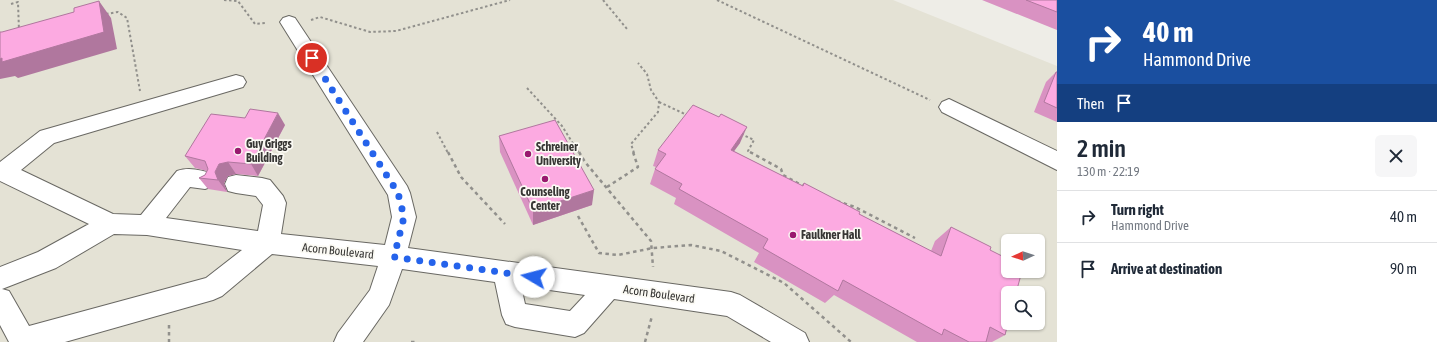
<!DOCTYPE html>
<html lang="en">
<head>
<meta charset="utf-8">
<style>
  body { margin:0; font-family:"Asap Condensed",sans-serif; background:#f6f6f7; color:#1f2937; height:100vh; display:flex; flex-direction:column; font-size:15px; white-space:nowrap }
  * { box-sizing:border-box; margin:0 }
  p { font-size:13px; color:#747a83 }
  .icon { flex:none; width:22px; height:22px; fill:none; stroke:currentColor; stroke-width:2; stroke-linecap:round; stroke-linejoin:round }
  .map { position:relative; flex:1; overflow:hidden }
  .panel { display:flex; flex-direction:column; background:#fff; width:380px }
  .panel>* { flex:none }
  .top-card { background:#1a4fa0; color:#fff; overflow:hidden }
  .needle { width:26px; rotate:267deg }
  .tools { position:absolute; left:1001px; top:234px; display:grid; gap:8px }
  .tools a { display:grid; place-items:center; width:44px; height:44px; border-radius:6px; background:#fff; box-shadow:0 1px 3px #0004; font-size:20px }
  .pin { position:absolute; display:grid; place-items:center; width:34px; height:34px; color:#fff; margin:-17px; border:2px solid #fff; border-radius:50%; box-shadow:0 1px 4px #0007 }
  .me { position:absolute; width:44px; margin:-22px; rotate:278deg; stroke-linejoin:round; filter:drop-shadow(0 0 3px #0008) }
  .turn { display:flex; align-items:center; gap:14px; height:84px; padding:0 20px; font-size:18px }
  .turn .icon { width:52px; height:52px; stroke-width:2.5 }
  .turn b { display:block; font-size:28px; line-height:34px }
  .then { display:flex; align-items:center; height:38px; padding:0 20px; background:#0003; gap:8px; font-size:15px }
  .round { display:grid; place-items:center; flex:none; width:42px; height:42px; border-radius:6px; background:#f6f6f7 }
  .headline { display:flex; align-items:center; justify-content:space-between; height:68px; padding:0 20px }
  h1 { font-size:24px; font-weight:600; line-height:30px }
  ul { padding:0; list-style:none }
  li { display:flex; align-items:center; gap:12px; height:52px; padding:0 20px; border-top:1px solid #e0e1e3 }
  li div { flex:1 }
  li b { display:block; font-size:15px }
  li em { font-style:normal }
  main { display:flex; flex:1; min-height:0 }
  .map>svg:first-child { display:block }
  .built { fill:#e4e2d5; fill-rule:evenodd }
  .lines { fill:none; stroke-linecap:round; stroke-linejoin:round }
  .minor-casing { stroke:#696863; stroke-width:2 }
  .path-far1 { stroke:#91908c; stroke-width:2; stroke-dasharray:2.5 2.5; stroke-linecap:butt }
  .path { stroke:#91908c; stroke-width:2.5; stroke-dasharray:3.5 3.5; stroke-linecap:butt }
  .minor { fill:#fff; fill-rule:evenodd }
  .wall { fill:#d992c2 }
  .shaded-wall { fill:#b0779e }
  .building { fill:#fcaae1; stroke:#b0779e }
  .route { stroke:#2563eb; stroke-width:7; stroke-dasharray:0 12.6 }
  .poi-dot { fill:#99196f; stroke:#fbfaf4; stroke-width:1.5 }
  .labels { text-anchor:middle; stroke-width:3.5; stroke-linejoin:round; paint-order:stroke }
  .poi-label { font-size:12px; font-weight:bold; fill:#373634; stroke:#fbfaf4; text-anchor:start }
  .street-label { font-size:12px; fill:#373634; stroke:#fbfaf4 }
</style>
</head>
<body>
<main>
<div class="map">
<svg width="1057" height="342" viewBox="0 0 1057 342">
  <rect width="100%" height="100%" fill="#eeede7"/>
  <path class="built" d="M0 0H893L1057 66V342H0ZM1008 241H1038V271H1008ZM1008 293H1038V323H1008Z"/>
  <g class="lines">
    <g class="minor-casing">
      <g id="minor">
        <path d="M289 16 295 18 407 186 410 193 416 217 408 248 731 292 740 295 805 333 809 342H771L727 316 614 299 584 333 575 337 515 327 506 324 502 315 495 282 402 269 389 305 363 342H334L338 333 370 290 378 266 272 254 222 296 213 300 65 342H9L0 325V267L38 252 89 224 0 181V162L40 131 236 75 243 77 246 82 243 87 54 143 21 170 113 214 141 215 177 171C189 167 201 170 213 174L216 180 213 186 205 189 190 187 166 218 258 231 263 205 256 196 236 193 228 191 225 184 228 177 236 175 262 178 270 180 283 196 286 203 281 234 385 245 392 217 388 195 280 22 283 18ZM114 234 147 235 242 250 206 278 29 326 9 291 2 289 56 268ZM521 286 585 295 570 311 525 304Z"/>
        <path d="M949 99 1057 151V170L942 112 939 107 942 102Z"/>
      </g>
    </g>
    <g class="path-far1">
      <path d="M224 0 238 1 255 24 266 23"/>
      <path d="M603 0 627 29"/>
      <path d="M717 0 930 100"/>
      <path d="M11 4 18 2 19 31"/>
      <path d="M106 14 118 12 127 18 140 91"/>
      <path d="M311 20 320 17 370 32 396 31 510 0"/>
      <path d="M527 88 562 126 579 153"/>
      <path d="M659 102 687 115"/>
      <path d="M437 132 448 153"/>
      <path d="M741 134 754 140 748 151 751 153"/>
      <path d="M634 153 631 144 658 112 659 102 651 90 647 74 638 63"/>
    </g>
    <g class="path">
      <path d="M448 152 461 177 505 224"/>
      <path d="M579 152 585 162 651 241 653 267"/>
      <path d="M750 152 781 169 783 175 803 186"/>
      <path d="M607 187 638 167 633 152"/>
      <path d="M837 201 855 207 915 238"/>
      <path d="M578 216 599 253 618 255 653 248 691 245 721 251 784 283 851 342"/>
      <path d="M169 325V342"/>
      <path d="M411 342H415"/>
      <path d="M645 342 652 316"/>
    </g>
    <use href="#minor" class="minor"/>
  </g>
  <g class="wall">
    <path d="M982 0H1057V30Z"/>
    <path d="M1056 72H1057V122L1034 112 1046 82Z"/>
    <path d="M719 117 740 143 734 151 802 186 804 183 859 214 931 251 935 241 951 227 990 250 1005 335 992 342H917L834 295 825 303 754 262 759 253 674 204 676 198 650 184 655 169 656 167 653 166 658 150Z"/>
    <path d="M285 125 258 176 236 174 228 176 224 183 227 192 208 189 199 178 205 175 207 171 195 168 185 156Z"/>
    <path d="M499 136 592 205 533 225 500 152Z"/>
  </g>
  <g class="shaded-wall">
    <path d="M99 1 111 18 117 49 18 78 15 76 0 79V59Z"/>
    <path d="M278 113 285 125 258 176 251 164Z"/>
    <path d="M747 127 740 143 724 165 731 150Z"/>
    <path d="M228 162 236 174 228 176 224 183 227 192 218 180 215 172 219 164Z"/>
    <path d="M594 190 592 205 533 225V210Z"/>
  </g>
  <g class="building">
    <path d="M1026 0H1057V12Z"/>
    <path d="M99 1 104 32 2 62V58L0 59V32H2L74 12V8Z"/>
    <path d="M1056 72H1057V108L1044 102Z"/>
    <path d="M693 105 719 117 721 114 747 127 731 150 803 186 804 183 860 212 859 214 941 256 951 227 991 247 990 250 1008 259V271H1022L1016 293H1008V323L1005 335 990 327 986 342H969L944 329 942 335 843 280 838 291 763 248 768 239 679 189 682 184 655 169 666 154 658 150Z"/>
    <path d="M250 109 278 113 251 164 228 162 219 164 215 172 218 180 199 178 205 175 208 169 205 161 185 156 211 114 245 118Z"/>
    <path d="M555 120 594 190 533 210 499 136Z"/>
  </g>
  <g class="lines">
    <path class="route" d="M312 58 398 193 404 217 394 257 534 277"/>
  </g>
  <g class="poi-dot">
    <circle cx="238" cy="151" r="4"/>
    <circle cx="528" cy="154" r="4"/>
    <circle cx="545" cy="179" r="4"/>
    <circle cx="793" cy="235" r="4"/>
  </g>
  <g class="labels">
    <g class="poi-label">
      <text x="246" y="148">Guy Griggs<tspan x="246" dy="14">Building</tspan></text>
      <text x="536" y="151">Schreiner<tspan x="536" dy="14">University</tspan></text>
      <text x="545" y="196" text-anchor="middle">Counseling<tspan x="545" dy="14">Center</tspan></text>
      <text x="801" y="239">Faulkner Hall</text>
    </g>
    <g class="street-label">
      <text transform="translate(338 251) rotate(6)" y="4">Acorn Boulevard</text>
      <text transform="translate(659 294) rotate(8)" y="4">Acorn Boulevard</text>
    </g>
  </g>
</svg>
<div class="tools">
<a><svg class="needle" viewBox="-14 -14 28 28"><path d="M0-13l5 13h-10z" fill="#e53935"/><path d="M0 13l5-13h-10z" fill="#747a83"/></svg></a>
<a><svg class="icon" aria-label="search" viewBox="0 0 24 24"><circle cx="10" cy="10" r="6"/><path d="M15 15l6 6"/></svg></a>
</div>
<div class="pin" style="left:312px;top:58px;background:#d93025"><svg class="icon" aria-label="arrive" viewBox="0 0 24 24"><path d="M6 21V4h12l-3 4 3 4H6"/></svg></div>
<svg class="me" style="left:534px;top:277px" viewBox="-20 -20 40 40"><circle r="19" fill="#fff"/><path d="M0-13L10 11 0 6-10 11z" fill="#2563eb"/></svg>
</div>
<section class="panel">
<div class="top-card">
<div class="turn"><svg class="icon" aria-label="right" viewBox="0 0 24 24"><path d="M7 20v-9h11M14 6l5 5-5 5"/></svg><div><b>40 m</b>Hammond Drive</div></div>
<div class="then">Then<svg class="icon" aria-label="arrive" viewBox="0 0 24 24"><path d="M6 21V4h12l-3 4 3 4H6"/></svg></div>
</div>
<div class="headline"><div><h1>2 min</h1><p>130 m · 22:19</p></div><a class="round"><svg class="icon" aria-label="close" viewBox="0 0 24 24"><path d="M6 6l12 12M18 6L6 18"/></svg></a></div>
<ul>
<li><svg class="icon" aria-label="right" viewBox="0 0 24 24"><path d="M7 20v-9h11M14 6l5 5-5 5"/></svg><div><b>Turn right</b><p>Hammond Drive</p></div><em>40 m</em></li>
<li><svg class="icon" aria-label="arrive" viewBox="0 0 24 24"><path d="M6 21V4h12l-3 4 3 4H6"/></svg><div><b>Arrive at destination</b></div><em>90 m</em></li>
</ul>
</section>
</main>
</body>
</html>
